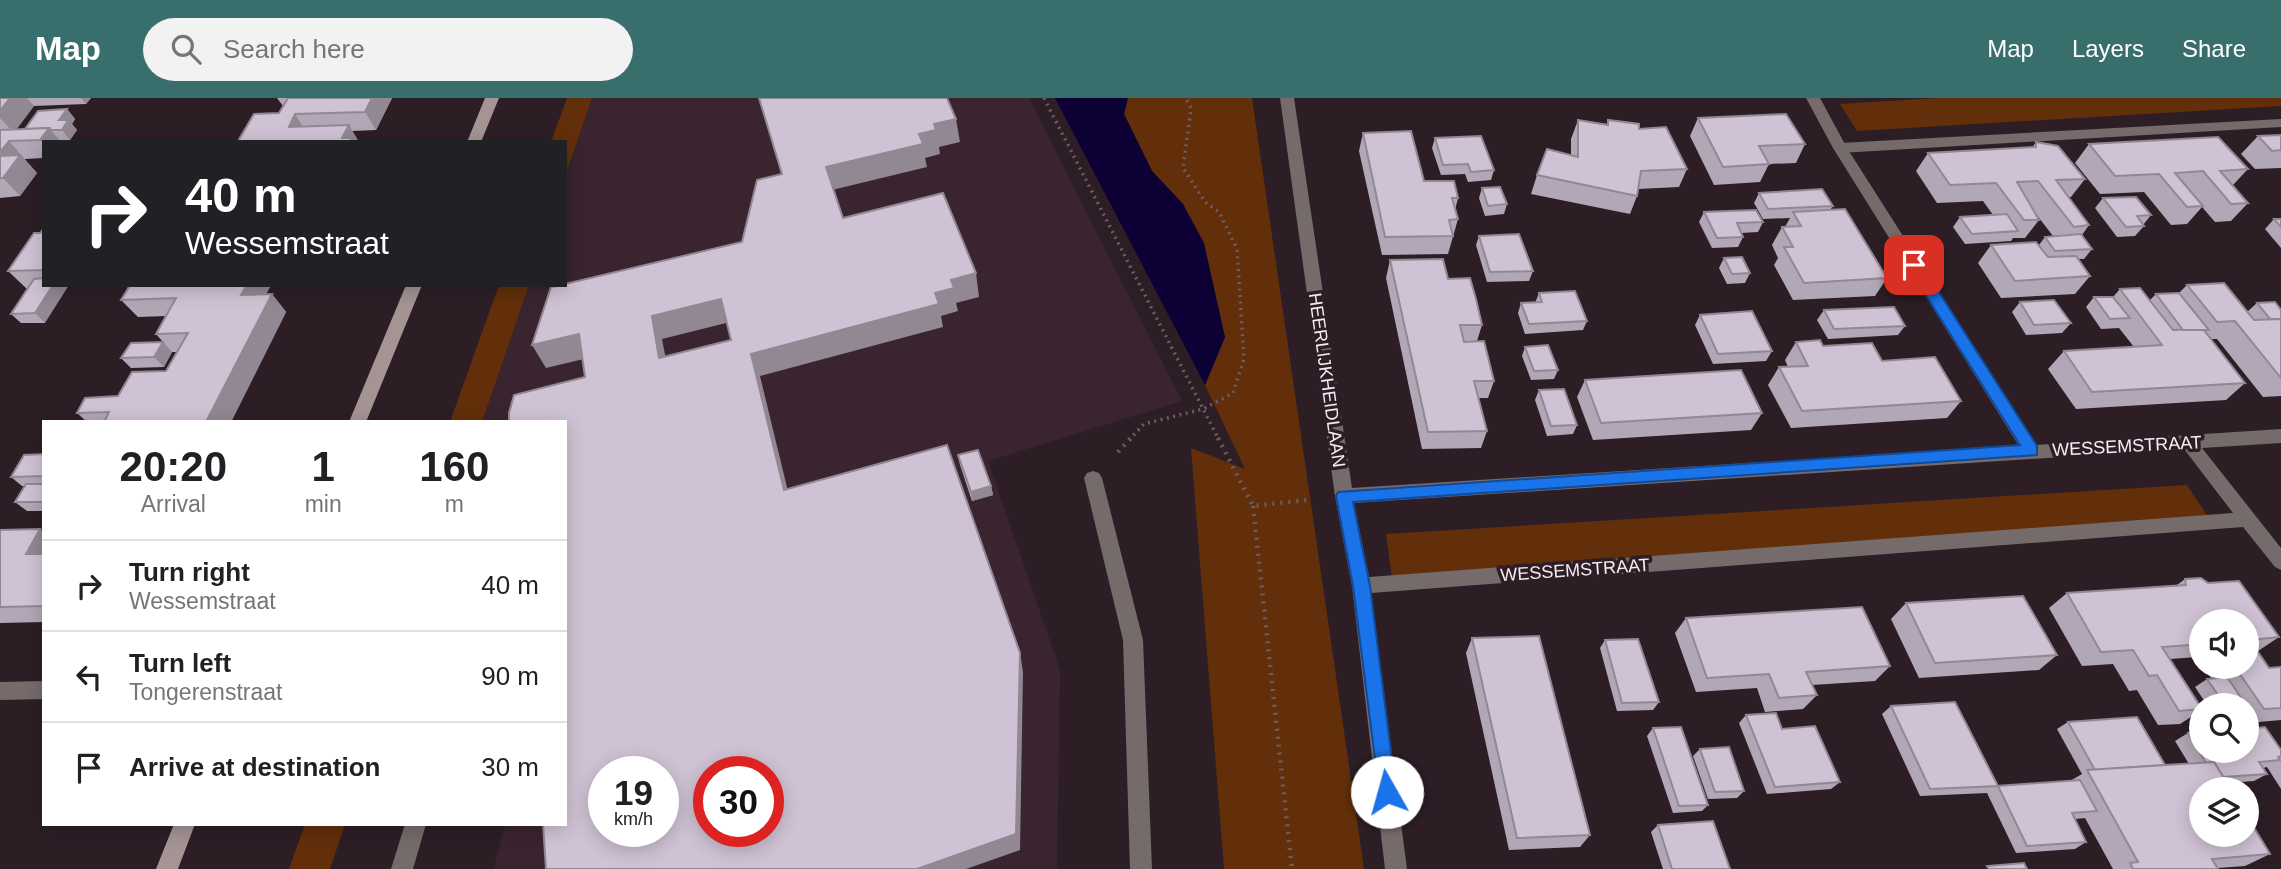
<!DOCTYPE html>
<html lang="en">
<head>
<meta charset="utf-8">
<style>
  body { margin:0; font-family:Arial,sans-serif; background:#f2f2f2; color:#202124; height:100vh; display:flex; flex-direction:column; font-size:26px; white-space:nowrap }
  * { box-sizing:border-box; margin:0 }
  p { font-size:23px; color:#757577 }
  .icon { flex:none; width:38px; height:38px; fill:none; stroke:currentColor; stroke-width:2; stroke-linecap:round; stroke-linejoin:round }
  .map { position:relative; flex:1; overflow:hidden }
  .panel { position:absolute; left:42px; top:322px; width:525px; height:406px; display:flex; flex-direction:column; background:#fff; border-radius:0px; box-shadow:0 4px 18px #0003 }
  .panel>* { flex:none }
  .top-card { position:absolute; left:42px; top:42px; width:525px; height:147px; border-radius:0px; box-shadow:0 4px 18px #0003; background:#202124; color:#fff; overflow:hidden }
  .tools { position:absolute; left:2189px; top:511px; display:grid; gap:14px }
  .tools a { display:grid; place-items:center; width:70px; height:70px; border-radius:50%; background:#fff; box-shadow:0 4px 18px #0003; font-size:35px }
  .speed { position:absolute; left:588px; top:658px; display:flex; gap:14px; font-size:35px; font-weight:700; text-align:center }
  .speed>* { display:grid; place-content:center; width:91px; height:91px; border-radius:50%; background:#fff; box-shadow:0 4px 18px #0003; line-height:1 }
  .speed small { font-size:18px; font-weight:400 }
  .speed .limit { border:10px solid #d22; background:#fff; color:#111 }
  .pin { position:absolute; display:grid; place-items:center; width:60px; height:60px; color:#fff; margin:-30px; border-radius:14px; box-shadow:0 4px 10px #0006 }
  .me { position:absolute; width:77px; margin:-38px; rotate:353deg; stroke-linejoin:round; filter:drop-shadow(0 0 5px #0008) }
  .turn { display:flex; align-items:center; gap:24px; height:147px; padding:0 28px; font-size:32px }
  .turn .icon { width:91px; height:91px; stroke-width:2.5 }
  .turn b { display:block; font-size:49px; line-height:60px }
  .eta { display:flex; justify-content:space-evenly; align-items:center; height:119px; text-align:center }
  .eta b { font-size:42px; font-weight:700; line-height:49px }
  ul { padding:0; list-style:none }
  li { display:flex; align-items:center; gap:21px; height:91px; padding:0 28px; border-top:2px solid #e0e0e0 }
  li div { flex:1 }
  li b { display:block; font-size:26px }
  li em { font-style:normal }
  header { display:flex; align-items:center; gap:42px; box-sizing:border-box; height:98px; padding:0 35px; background:#386f6c; color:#fff }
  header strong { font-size:33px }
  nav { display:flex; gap:38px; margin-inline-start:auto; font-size:24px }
  .search { width:490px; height:63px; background:#f2f2f2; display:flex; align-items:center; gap:18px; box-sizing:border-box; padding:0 24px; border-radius:38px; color:#757577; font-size:26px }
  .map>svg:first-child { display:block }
  .built { fill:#3a242f; fill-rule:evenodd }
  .green { fill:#622f0a }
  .water { fill:#0d0034 }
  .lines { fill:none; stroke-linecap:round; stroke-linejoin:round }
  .path-far1 { stroke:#6b5d64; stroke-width:3.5; stroke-dasharray:2 4.5; stroke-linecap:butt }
  .path { stroke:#6b5d64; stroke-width:4.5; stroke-dasharray:2 6; stroke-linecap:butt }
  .lane { fill:#756b6b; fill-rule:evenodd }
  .street { fill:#756b6b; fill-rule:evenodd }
  .secondary { fill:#a49494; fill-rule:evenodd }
  .wall { fill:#b2a7b6 }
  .shaded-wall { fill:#918894 }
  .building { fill:#cfc2d4; stroke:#918894; stroke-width:2; fill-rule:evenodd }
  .route { fill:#1a73e8; stroke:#114b97; stroke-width:2 }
  .labels { text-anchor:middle; stroke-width:7; stroke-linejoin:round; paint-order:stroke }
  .street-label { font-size:18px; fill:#f7ebf1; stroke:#2d1e26 }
</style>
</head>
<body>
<header>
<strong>Map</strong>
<div class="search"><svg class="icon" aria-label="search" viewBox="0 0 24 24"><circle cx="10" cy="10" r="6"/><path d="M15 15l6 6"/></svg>Search here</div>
<nav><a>Map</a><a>Layers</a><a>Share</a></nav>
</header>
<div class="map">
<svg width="2281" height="771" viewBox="0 0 2281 771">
  <rect width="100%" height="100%" fill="#2d1e26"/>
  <path class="built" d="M592 0H1029L1182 303 988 363 1060 572 1057 771H494L505 726H565V324H482L529 187H565V79ZM604 674H663V733H604ZM709 674H768V733H709Z"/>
  <g class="green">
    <path d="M567 0H592L565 79V44H551Z"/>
    <path d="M1128 0H1252L1364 771H1224L1191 350 1245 371 1205 287 1225 239 1183 106 1152 73 1124 16Z"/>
    <path d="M1938 0H2281V8L1857 33 1840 6Z"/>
    <path d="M499 187H529L482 324H450Z"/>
    <path d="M2187 387 2214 428 1392 480 1386 436Z"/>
    <path d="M305 726H345L330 771H289Z"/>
  </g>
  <path class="water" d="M1055 0H1128L1124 16 1152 73 1183 106 1204 145 1225 239 1205 287Z"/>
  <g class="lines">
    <g class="path-far1">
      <path d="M1044 0 1219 342"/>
      <path d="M1129 342 1144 326 1203 311 1233 295 1244 261 1237 151 1219 114 1205 104 1183 70 1191 10 1186 0"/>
    </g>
    <g class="path">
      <path d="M1218 340 1253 408 1308 402"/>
      <path d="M1118 354 1131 340"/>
      <path d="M1253 408 1292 771"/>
    </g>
    <g class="lane">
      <path d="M2281 21V29L1840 55 1833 50 1840 45Z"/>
      <path d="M1093 373 1099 375 1102 380 1143 542 1152 771H1130L1123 542 1084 380 1087 375Z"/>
      <path d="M405 726H426L413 771H391Z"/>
    </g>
    <g class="street">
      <path d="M1280 0H1294L1352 390 2019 348 1833 50 1806 0H1820L1847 50 2036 347 2281 331V345L2202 350 2281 450V472L2275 469 2243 429 1371 495 1407 771H1385L1352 488 1335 398ZM2184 351 2233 415 1369 479 1354 405Z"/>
      <path d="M44 583V601L0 602V584Z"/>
    </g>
    <g class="secondary">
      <path d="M485 0H499L481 44H467Z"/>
      <path d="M406 187H422L366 324H349Z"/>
      <path d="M174 726H195L178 771H156Z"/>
    </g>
  </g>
  <g class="wall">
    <path d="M0 0H91L86 6 34 8 16 31H25L67 11 75 21 72 26 77 32 70 42 44 44V60L25 61V62L37 75 20 98 0 100Z"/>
    <path d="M277 0H392L376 32 352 33 359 44H238V43L279 15 283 8Z"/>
    <path d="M1698 20 1805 46 1796 65 1769 66 1760 84 1714 87 1690 38Z"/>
    <path d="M1578 22 1607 26 1608 22 1639 31 1687 71 1679 89 1638 91 1637 98 1630 116 1531 96 1537 77 1571 57V41Z"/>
    <path d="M1363 35 1424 83 1458 100 1455 112 1458 121 1448 156 1382 157 1359 53Z"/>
    <path d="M2281 37V70L2255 71 2241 56 2258 38Z"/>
    <path d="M1435 40 1494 72 1491 82 1468 84 1465 76 1441 77 1432 50Z"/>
    <path d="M2036 44 2085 81 2071 99H2068L2089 127 2082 137 2092 151 2084 161H2079L2090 178 2075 196 2001 200 1978 165 1991 147H2039L2045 139 2053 138 2036 116 2039 122 2025 140H2013L2011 143 1965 146 1953 129 1960 119 1993 117 1983 103 1937 105 1916 73 1928 55 2032 50Z"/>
    <path d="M2089 46 2248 71 2233 87 2248 105 2231 123 2215 124 2202 109 2187 126 2171 127 2144 94 2100 96 2075 65Z"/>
    <path d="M1482 90 1507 106 1504 116 1485 118 1479 100Z"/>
    <path d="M1759 95 1833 108 1830 112 1887 180 1875 198 1793 202 1774 167 1778 160 1772 147 1782 129H1785L1790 120 1763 121 1754 105Z"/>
    <path d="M2103 100 2151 117 2143 127 2144 128 2135 138 2117 139 2095 110Z"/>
    <path d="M1704 114 1763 124 1758 134 1741 135 1743 139 1738 149 1712 150 1699 124Z"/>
    <path d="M2274 121H2281V150L2265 131Z"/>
    <path d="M44 130 45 225H21L11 216 27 191 8 173Z"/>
    <path d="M1479 138 1533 173 1529 183 1487 184 1476 147Z"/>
    <path d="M1724 160 1750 175 1745 185 1727 186 1719 170Z"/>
    <path d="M1390 162 1448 181 1482 227 1477 243 1494 283 1488 300H1478L1487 333 1481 350 1422 351 1386 180Z"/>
    <path d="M130 187H271L266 196H272L286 214 231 324H87L77 315 118 298 166 273 177 254H172L164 269 131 270 121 260 163 244 156 236 166 218 138 219 121 202Z"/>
    <path d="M2187 187 2247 214 2257 205 2281 212V298L2263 299 2217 241H2211L2245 285 2226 302 2076 311 2048 271 2064 253 2134 249 2119 230 2101 231 2086 209 2094 199H2113L2120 191 2150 202 2156 196 2179 195Z"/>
    <path d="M1539 195 1587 223 1583 232 1525 236 1518 215 1521 205H1535Z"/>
    <path d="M2020 204 2071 225 2062 235 2026 237 2012 214Z"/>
    <path d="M1824 212 1905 228 1898 237 1828 241 1817 222Z"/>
    <path d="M1700 217 1772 253 1766 263 1713 266 1695 227Z"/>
    <path d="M1796 244 1823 248 1882 263 1961 303 1947 320 1791 330 1768 287 1779 269H1788L1785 262Z"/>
    <path d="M1525 249 1558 272 1554 281 1531 282 1522 258Z"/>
    <path d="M1585 282 1762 315 1751 332 1593 342 1577 299Z"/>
    <path d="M1539 292 1577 327 1573 336 1547 338 1535 302Z"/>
    <path d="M44 356V413H27L15 404 25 388H22L11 379Z"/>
    <path d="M958 357 991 388 993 397 972 403 960 367Z"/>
    <path d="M40 431 44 434V524L0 525V432Z"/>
    <path d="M2185 481 2279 539 2258 553 2269 570 2281 569V622L2247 625V607H2207L2195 589 2207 581 2211 580 2204 569H2247L2202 523V565L2197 559 2170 561 2202 612 2180 626 2158 627 2137 592 2129 593 2113 566 2082 568 2049 510 2067 495 2177 487Z"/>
    <path d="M1906 505 2057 557 2039 572 1919 580 1891 521Z"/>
    <path d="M1686 520 1890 568 1875 583 1812 587 1817 597 1803 611 1765 614 1757 590 1696 594 1675 535Z"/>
    <path d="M1472 540 1590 737 1580 749 1509 752 1466 555Z"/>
    <path d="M1605 542 1659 604 1653 612 1617 613 1600 550Z"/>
    <path d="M1891 608 1998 688 2070 683 2082 676 2057 631 2068 624 2165 667 2189 666 2175 643 2188 635 2281 652V691L2267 669 2263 670 2267 676 2254 683 2227 685 2270 756 2245 768 2217 770 2218 771H2113L2085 720 2075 721 2086 744 2075 751 2016 755 1987 695 1920 698 1882 616Z"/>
    <path d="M1746 617 1782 631 1840 684 1831 691 1767 696 1739 625Z"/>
    <path d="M1653 630 1708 707 1702 713 1673 715 1647 638Z"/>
    <path d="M1700 651 1744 693 1737 700 1708 701 1693 658Z"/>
    <path d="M1658 727 1730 771H1663L1651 734Z"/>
  </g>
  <g class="shaded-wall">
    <path d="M10 0H27L34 8 14 35 0 20V13Z"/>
    <path d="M81 0H91L86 6Z"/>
    <path d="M372 0H392L376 32 365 14Z"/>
    <path d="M67 11 75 21 72 26 77 32 70 42 62 32 59 22Z"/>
    <path d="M295 16 307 35 289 29Z"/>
    <path d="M956 21 960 44 939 49 940 56 925 60 927 69 832 92 826 69 919 36 934 26Z"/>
    <path d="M349 27 359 44H344L342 40Z"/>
    <path d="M49 30 61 44H44V46L40 42Z"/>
    <path d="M9 43 37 75 20 98 3 80 0 54Z"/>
    <path d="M976 175 979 199 956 205 958 213 941 218 943 229 760 278 793 414 784 392 751 256 935 195 951 182Z"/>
    <path d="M53 187H69L45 225 35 215Z"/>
    <path d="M247 187H271L256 215 241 197Z"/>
    <path d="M272 196 286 214 231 324H206Z"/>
    <path d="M721 201 730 224 662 241 670 283 659 260 652 218Z"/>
    <path d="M579 236 592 259 546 270 532 247Z"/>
    <path d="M163 244 172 254 164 269 154 259Z"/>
    <path d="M991 388 993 397 972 403 971 394Z"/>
    <path d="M40 431 44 434V470L26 456Z"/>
    <path d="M1020 555 1023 574 1020 752 966 771H917Z"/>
  </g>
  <g class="building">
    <path d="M0 0H10L0 13Z"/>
    <path d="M288 0H372L365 14 295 16 289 29 349 27 342 40H352L350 44 238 43 254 16 279 15Z"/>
    <path d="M759 0H947L956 21 934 26 936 32 919 36 923 46 826 69 843 120 943 95 976 175 951 182 954 190 935 195 939 206 751 256 784 392 947 347 1020 555 1016 736 917 771H546L543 726H565V324H509V315L514 297 585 279 579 236 532 247 551 189 565 187V186L742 144 757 82 782 76ZM721 201 731 242 659 260 652 218ZM604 674H663V733H604ZM709 674H768V733H709Z"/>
    <path d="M67 11 59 22H68L62 32H51L49 30 25 31 38 13Z"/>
    <path d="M1786 16 1805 46 1759 48 1769 66 1723 69 1698 20Z"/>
    <path d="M1578 22 1608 27V22L1639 26V31L1666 29 1687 71 1641 73 1637 98 1537 77 1547 51 1578 59Z"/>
    <path d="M49 30 40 42 9 43 0 54V32Z"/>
    <path d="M1411 33 1424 83H1454L1458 100H1452L1458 121 1449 122 1453 138 1385 139 1363 35Z"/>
    <path d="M2281 37V52L2272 53 2258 38Z"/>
    <path d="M1481 38 1494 72 1471 74 1468 66 1443 67 1435 40Z"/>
    <path d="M2218 39 2248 71 2220 73 2248 105 2231 106 2203 73 2175 75 2203 108 2187 109 2159 76 2115 78 2089 46Z"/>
    <path d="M2036 44 2058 48 2085 81 2056 82 2089 127 2074 129 2038 83 2017 84 2039 122H2024L1996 85 1950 87 1928 55 2036 49Z"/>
    <path d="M20 57 3 80H0V58Z"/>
    <path d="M1500 89 1507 106 1488 108 1482 90Z"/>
    <path d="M1822 91 1833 108 1768 111 1759 95Z"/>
    <path d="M2136 99 2151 117 2137 118 2144 128 2126 129 2103 100Z"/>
    <path d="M1845 111 1887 180 1804 185 1784 149H1793L1782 129 1801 128 1793 114Z"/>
    <path d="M1756 112 1763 124 1737 125 1743 139 1717 140 1704 114Z"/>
    <path d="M2007 116 2018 133 1972 136 1960 119Z"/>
    <path d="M2274 121H2281V129Z"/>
    <path d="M44 130V172L8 173 34 135H40Z"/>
    <path d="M1519 136 1533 173 1490 174 1479 138Z"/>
    <path d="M2081 136 2092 151 2055 153 2045 139Z"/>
    <path d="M2036 144 2048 159 2076 158 2090 178 2015 183 1991 147Z"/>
    <path d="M1742 159 1750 175 1732 176 1724 160Z"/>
    <path d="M1443 161 1448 181 1470 180 1476 201 1482 227H1460L1464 244 1484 243 1494 283H1474L1487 333 1428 334 1390 162Z"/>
    <path d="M44 180V187H53L35 215 11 216 34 181Z"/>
    <path d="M2224 185 2254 222 2281 221V280L2235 223 2217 224 2187 187Z"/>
    <path d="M130 187H247L241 197 272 196 206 324H104L109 314 77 315 85 300 118 298 132 274 166 273 188 235 156 236 176 200 121 202Z"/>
    <path d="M2140 190 2173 232 2203 231 2245 285 2092 294 2064 253 2162 247 2120 191Z"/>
    <path d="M1575 193 1587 223 1529 226 1521 205 1542 204 1539 195Z"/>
    <path d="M2179 195 2209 232H2183L2156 196Z"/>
    <path d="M2094 199H2113L2130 220 2110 221Z"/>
    <path d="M2054 202 2071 225 2034 227 2020 204Z"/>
    <path d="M2275 204 2281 212V221H2270L2257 205Z"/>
    <path d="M1894 209 1905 228 1834 231 1824 212Z"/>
    <path d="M1752 213 1772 253 1718 256 1700 217Z"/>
    <path d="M1820 242 1823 248 1872 245 1882 263 1935 259 1961 303 1802 313 1779 269 1808 268 1796 244Z"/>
    <path d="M163 244 154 259 121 260 131 245Z"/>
    <path d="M1548 247 1558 272 1534 273 1525 249Z"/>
    <path d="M1741 272 1762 315 1601 325 1585 282Z"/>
    <path d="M1564 291 1577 327 1551 328 1539 292Z"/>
    <path d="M978 352 991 388 971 394 958 357Z"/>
    <path d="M44 356V378L11 379 24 357Z"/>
    <path d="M26 386H44V404H15Z"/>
    <path d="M40 431 26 456H44V508L0 509V432Z"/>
    <path d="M2201 480 2208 485 2239 483 2279 539 2250 542 2269 570 2281 569V610L2264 611 2235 569H2247V523H2202V546L2162 549 2202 611 2179 613 2157 577 2149 578 2133 552 2101 554 2067 495 2186 487 2185 481Z"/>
    <path d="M2023 498 2057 557 1935 565 1906 505Z"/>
    <path d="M1862 509 1890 568 1806 574 1817 597 1779 600 1769 576 1707 580 1686 520Z"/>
    <path d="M1539 538 1590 737 1517 740 1472 540Z"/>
    <path d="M1638 541 1659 604 1622 605 1605 542Z"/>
    <path d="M2227 579 2246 607H2225L2207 581Z"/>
    <path d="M1955 604 1998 688 1930 691 1891 608Z"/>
    <path d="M2247 609 2253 618H2247Z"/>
    <path d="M1776 615 1782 631 1815 628 1840 684 1775 689 1746 617Z"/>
    <path d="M2137 619 2165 667 2095 672 2068 624Z"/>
    <path d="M1681 629 1708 707 1679 708 1653 630Z"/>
    <path d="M2265 629 2281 652V658L2278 659 2280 662 2259 664 2267 676 2223 679 2214 664 2206 665 2188 635 2202 634V653H2247V631Z"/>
    <path d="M1729 649 1744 693 1715 694 1700 651Z"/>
    <path d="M2214 664 2231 691H2202V737H2247V718L2270 756 2212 761 2218 771H2133L2130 765 2138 764 2087 672Z"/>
    <path d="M2080 682 2097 713 2072 715 2086 744 2027 748 1998 688Z"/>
    <path d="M1713 723 1730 771H1672L1658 727Z"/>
    <path d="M2024 765 2027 771H1989L1987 768Z"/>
  </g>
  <path class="route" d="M1914 162 1919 163 2037 348V357L1353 404 1370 488 1396 694 1393 700 1387 703 1380 700 1353 488 1336 398 1338 394 2020 347 1907 167Z"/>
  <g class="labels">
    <g class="street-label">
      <text transform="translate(1327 282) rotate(82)" y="6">HEERLIJKHEIDLAAN</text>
      <text transform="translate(2127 348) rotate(-3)" y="6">WESSEMSTRAAT</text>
      <text transform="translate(1575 472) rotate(-4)" y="6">WESSEMSTRAAT</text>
    </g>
  </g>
</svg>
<div class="tools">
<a><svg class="icon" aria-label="sound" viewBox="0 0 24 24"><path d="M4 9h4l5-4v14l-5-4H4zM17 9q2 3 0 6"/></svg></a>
<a><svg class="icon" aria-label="search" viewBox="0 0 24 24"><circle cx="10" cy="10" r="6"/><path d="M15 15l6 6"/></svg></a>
<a><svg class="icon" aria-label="layers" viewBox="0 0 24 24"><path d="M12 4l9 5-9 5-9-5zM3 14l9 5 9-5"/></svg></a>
</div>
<div class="speed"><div>19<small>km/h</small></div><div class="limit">30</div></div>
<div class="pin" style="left:1914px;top:167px;background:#d93025"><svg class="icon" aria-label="arrive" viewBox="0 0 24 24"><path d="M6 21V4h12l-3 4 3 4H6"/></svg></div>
<svg class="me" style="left:1387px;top:694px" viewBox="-20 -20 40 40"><circle r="19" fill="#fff"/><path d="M0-13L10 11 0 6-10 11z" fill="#1a73e8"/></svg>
<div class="top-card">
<div class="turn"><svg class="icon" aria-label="right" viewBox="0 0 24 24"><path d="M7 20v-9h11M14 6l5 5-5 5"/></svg><div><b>40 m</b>Wessemstraat</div></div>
</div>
<section class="panel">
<div class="eta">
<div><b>20:20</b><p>Arrival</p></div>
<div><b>1</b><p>min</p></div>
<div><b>160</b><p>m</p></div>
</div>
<ul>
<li><svg class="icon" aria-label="right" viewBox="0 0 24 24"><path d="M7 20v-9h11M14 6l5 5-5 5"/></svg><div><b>Turn right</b><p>Wessemstraat</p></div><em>40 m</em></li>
<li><svg class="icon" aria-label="left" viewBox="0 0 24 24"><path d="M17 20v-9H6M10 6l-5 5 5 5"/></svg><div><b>Turn left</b><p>Tongerenstraat</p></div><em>90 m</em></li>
<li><svg class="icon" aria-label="arrive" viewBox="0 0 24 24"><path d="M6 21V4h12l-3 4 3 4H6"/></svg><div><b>Arrive at destination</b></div><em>30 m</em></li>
</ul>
</section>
</div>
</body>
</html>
